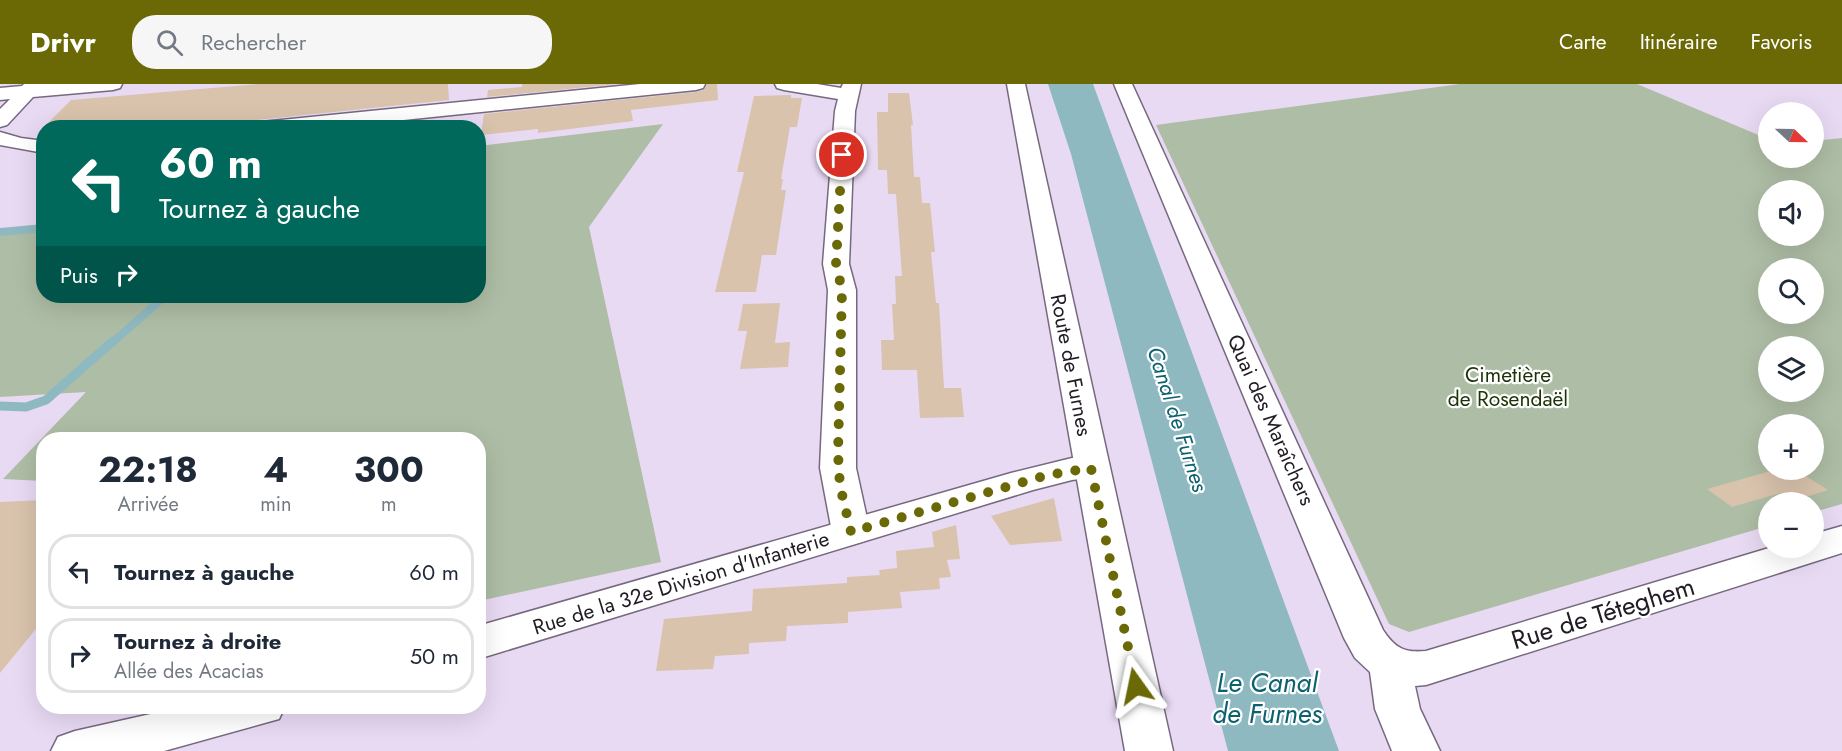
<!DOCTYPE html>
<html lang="fr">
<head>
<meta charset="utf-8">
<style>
  body { margin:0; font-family:Jost,sans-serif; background:#f6f6f7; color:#1f2937; height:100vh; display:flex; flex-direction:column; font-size:22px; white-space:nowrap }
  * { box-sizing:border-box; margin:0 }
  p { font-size:20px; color:#747a83 }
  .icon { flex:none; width:33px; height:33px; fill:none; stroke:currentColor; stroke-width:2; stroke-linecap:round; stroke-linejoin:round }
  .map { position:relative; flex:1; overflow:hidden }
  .panel { position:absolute; left:36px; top:348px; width:450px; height:282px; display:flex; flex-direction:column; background:#fff; border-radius:24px; box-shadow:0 6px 24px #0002 }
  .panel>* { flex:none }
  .hud { position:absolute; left:36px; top:36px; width:450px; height:183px; border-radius:24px; box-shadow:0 6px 24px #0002; background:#00695c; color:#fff; overflow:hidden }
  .needle { width:39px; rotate:112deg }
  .buttons { position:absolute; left:1758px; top:18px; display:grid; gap:12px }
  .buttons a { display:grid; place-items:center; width:66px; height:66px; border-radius:50%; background:#fff; box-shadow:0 6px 24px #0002; font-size:30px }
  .pin { position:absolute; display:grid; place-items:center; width:51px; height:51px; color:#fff; margin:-26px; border:3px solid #fff; border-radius:50%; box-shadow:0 2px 6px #0007 }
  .me { position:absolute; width:66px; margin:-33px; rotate:348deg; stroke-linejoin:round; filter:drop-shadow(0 0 4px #0008) }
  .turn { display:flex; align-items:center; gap:21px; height:126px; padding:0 24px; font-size:27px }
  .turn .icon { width:78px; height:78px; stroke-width:2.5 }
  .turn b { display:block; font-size:42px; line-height:51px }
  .then { display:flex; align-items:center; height:57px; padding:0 24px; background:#0003; gap:12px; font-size:22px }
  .eta { display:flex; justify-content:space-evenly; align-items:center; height:102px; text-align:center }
  .eta b { font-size:36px; font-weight:700; line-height:42px }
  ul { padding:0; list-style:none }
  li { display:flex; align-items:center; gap:18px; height:75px; margin:0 12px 9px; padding:0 12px; border:3px solid #e0e1e3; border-radius:24px }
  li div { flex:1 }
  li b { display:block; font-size:22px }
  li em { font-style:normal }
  header { display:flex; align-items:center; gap:36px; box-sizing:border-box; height:84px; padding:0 30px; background:#6a6905; color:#fff }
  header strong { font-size:28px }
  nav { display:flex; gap:33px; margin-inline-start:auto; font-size:21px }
  .search { width:420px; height:54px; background:#f6f6f7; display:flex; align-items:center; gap:15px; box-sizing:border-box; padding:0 21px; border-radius:24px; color:#747a83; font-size:22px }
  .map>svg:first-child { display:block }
  .green { fill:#aebda5; fill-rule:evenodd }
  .water { fill:#8fb9c1 }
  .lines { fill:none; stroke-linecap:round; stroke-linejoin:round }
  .stream-far1 { stroke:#8fb9c1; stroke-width:8 }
  .stream { stroke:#8fb9c1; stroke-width:9 }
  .building { fill:#d9c3ad }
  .minor-casing { stroke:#76697f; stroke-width:3 }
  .secondary-casing { stroke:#76697f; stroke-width:3 }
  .primary-casing { stroke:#76697f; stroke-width:3 }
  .minor { fill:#fff; fill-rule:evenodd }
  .secondary { fill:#fff; fill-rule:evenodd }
  .primary { fill:#fff; fill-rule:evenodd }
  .route { stroke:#6a6905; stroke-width:10; stroke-dasharray:0 18 }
  .labels { text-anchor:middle; stroke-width:4.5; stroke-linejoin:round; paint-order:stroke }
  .street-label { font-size:21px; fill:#211b24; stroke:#fff }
  .park-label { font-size:21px; fill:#1b3305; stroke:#fff }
  .water-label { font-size:22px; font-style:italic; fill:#0b616f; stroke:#fff }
  .near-street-label { font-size:26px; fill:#211b24; stroke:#fff }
  .near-water-label { font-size:27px; font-style:italic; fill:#0b616f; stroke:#fff }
</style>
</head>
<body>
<header>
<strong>Drivr</strong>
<div class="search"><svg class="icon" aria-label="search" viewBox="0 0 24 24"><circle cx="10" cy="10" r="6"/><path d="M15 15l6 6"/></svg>Rechercher</div>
<nav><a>Carte</a><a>Itinéraire</a><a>Favoris</a></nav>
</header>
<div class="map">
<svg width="1842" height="667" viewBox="0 0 1842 667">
  <rect width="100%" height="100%" fill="#e9daf4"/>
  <g class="green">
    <path d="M1460 0H1637L1768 55V74H1814V57L1842 54V420L1814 428V418H1768V442L1409 548 1389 540 1156 41ZM1768 106H1814V152H1768ZM1768 184H1814V230H1768ZM1768 262H1814V308H1768ZM1768 340H1814V386H1768Z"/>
    <path d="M663 40 589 143 661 478 479 517 478 356H44L43 397 3 395 86 308 0 313V148L22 146 43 138 44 212H478L479 62Z"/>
  </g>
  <path class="water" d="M1048 0H1093L1339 667H1228L1071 70Z"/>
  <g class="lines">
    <g class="stream-far1">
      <path d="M0 148 44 144"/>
      <path d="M112 259 165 212"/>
    </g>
    <path class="stream" d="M0 322 26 323 46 316 113 257"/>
  </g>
  <g class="building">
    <path d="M258 0H448L449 16 178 44H43L71 16Z"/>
    <path d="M522 0H617L487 13 488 6 522 3Z"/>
    <path d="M707 0H717L718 16 631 26 633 37 538 49V45L481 51 484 30 696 8 704 6Z"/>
    <path d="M888 9H909L913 41H911L914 93H920L922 119H930L935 168H931L936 219H939L944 304H961L964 333 920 334 917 286H882L881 256H894L892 220H896L895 192H902L896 110H888L887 86H878L877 28H888Z"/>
    <path d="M791 11V14H802L797 43H790L781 95H783L781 106H786L776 171H762L756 208H715L744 88H737L754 12Z"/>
    <path d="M780 219 775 259 790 258 788 283 740 285 747 247H738L743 220Z"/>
    <path d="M1774 386H1781L1791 392 1801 389 1828 406 1792 417 1780 409 1732 423 1707 405Z"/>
    <path d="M1054 414 1062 457 1010 461 991 432Z"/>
    <path d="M44 416V535L0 589V418Z"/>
    <path d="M956 441 960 475 947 476 951 493 939 494 940 505 900 508 902 524 848 528V539L787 542 786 557 749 559V570L715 572 713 585 656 587 664 535 752 527 753 505 847 499V493L880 491 879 486 897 484 896 467 934 463 932 448Z"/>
  </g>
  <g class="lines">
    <g class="minor-casing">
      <g id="minor">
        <path d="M24 0H122L120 4 113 6 33 13 7 41 0 43V25L10 15 0 16V4L22 2Z"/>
        <path d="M640 0H705L703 4 696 6 326 44H251L254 40 261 38Z"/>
        <path d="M775 0H817L841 4 843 0H861L855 27 849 180 856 206V384L870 448 864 457 851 461 838 457 832 448 820 384 828 206 823 180 835 27 838 15 784 6 777 4Z"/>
        <path d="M1114 0H1132L1383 546C1395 564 1404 569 1426 567L1769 464H1814V450L1842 442V469L1426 601 1415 602 1420 625 1440 667H1392L1375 625 1370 588 1355 574 1344 554Z"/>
        <path d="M0 48 21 54 44 57V69L0 61Z"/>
      </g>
    </g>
    <g class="secondary-casing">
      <g id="secondary">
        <path d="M1091 373 1103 376 1109 384 1103 392 1072 396 1033 406 478 575V542L1011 389 1072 374Z"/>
        <path d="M186 622H285L279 635 164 667H51L58 653 75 647Z"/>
      </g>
    </g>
    <g class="primary-casing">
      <path id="primary" d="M1007 0H1025L1173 667H1125Z"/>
    </g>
    <use href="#minor" class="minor"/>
    <use href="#secondary" class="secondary"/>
    <use href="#primary" class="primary"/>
  </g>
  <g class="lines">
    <path class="route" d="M842 71 836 180 842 206 838 370 840 402 851 448 1048 391 1091 384 1136 602"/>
  </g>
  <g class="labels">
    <g class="street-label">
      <text transform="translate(1071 281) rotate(79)" y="7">Route de Furnes</text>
      <text transform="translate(1271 336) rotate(66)" y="7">Quai des Maraîchers</text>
      <text transform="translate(681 499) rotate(-17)" y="7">Rue de la 32e Division d'Infanterie</text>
    </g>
    <g class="park-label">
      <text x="1508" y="298">Cimetière<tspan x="1508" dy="24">de Rosendaël</tspan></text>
    </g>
    <g class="water-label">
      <text transform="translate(1178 335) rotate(72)" y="8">Canal de Furnes</text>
    </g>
    <g class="near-street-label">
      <text transform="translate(1603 529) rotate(-17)" y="9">Rue de Téteghem</text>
    </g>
    <g class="near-water-label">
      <text x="1267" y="608">Le Canal<tspan x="1267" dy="31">de Furnes</tspan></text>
    </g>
  </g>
</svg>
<div class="buttons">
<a><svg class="needle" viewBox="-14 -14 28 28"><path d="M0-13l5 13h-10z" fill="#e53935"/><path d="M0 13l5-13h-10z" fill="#747a83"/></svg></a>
<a><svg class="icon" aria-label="sound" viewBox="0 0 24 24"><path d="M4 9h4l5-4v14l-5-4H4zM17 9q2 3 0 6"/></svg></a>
<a><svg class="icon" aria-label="search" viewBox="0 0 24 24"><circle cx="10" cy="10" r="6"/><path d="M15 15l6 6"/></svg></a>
<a><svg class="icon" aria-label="layers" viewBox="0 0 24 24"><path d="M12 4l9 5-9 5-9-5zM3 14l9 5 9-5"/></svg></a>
<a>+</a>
<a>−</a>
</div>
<div class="pin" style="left:842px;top:71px;background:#d93025"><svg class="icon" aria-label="arrive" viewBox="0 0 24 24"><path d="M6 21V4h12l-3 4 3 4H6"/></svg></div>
<svg class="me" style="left:1136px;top:602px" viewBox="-20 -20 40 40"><path d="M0-17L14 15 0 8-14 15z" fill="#6a6905" stroke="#fff" stroke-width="4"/></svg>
<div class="hud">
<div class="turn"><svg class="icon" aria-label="left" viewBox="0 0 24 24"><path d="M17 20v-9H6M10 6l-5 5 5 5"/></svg><div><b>60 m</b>Tournez à gauche</div></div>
<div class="then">Puis<svg class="icon" aria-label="right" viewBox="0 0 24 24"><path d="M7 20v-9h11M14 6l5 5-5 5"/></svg></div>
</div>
<section class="panel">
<div class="eta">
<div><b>22:18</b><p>Arrivée</p></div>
<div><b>4</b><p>min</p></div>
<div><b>300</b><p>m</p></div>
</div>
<ul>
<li><svg class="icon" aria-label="left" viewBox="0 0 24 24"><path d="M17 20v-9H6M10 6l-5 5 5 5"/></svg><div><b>Tournez à gauche</b></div><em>60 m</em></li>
<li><svg class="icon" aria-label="right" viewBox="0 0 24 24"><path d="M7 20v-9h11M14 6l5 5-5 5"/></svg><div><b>Tournez à droite</b><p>Allée des Acacias</p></div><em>50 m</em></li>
</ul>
</section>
</div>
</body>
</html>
